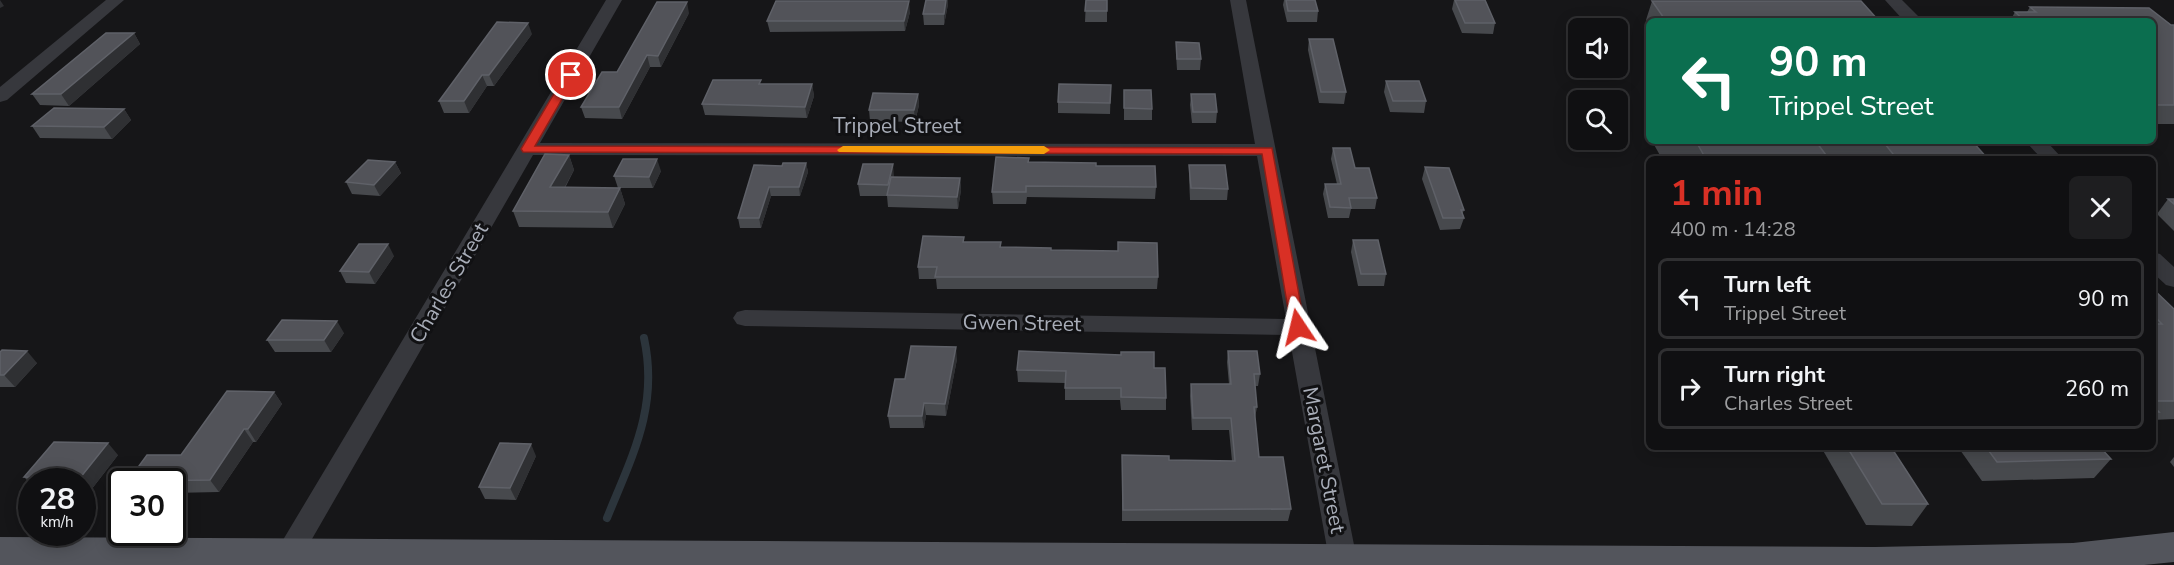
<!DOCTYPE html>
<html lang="en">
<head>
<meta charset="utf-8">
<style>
  body { margin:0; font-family:"Nunito Sans",sans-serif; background:#1e1e20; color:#f1f3f6; height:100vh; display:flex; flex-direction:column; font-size:22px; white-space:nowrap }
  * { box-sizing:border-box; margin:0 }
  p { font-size:20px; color:#9c9d9f }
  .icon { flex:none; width:33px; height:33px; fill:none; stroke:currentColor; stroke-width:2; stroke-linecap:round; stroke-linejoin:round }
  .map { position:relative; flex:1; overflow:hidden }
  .sheet { position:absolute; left:1646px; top:156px; width:510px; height:294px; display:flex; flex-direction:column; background:#101012; border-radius:9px; box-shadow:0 3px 15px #0003,0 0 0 2px #303032 }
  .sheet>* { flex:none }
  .top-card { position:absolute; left:1646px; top:18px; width:510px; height:126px; border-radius:9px; box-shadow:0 3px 15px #0003,0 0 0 2px #303032; background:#0b6e4f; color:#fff; overflow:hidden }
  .tools { position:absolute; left:1568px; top:18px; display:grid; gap:12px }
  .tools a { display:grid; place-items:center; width:60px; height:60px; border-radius:9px; background:#101012; box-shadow:0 3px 15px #0003,0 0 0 2px #303032; font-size:30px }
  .speed { position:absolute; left:18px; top:468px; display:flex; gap:12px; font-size:30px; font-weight:700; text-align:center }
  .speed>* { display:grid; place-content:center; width:78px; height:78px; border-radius:50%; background:#101012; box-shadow:0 3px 15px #0003,0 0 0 2px #303032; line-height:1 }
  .speed small { font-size:15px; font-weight:400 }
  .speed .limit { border:3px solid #111; border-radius:9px; background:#fff; color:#111 }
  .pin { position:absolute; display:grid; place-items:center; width:51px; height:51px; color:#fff; margin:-26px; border:3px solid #fff; border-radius:50%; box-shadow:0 2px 6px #0007 }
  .me { position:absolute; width:66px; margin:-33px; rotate:350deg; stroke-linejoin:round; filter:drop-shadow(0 0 4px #0008) }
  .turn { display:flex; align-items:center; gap:21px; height:126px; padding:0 24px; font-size:27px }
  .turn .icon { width:78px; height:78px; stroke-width:2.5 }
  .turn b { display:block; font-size:42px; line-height:51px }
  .round { display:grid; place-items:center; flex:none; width:63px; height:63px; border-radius:9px; background:#1e1e20 }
  .headline { display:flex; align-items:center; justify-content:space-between; height:102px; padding:0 24px }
  h1 { font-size:36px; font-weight:700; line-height:45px; color:#d93025 }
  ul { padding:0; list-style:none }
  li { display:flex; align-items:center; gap:18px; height:81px; margin:0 12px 9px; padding:0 12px; border:3px solid #303032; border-radius:9px }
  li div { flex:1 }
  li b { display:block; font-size:22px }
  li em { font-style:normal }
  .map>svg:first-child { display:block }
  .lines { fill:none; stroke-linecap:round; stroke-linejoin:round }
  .stream { stroke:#2c353c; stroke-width:8 }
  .minor { fill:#37383d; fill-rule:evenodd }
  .major { fill:#53555c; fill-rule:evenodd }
  .wall { fill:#47494d }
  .shaded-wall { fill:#2f3033 }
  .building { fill:#525359; stroke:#5f6168; stroke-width:1.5 }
  .route { fill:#d93025; stroke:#8d1f18; stroke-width:1.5 }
  .slow { fill:#f59e0b }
  .labels { text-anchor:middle; stroke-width:6; stroke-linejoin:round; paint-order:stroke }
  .street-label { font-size:21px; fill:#a8adb8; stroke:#111113 }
</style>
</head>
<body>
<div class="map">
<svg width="2174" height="565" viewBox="0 0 2174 565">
  <rect width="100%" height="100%" fill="#161618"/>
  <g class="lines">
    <path class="stream" d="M607 518C632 456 659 407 644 338"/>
    <g class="minor">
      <path d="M106 0H124L7 100 0 102V87Z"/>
      <path d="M606 0H622L540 143 1255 144 1230 0H1246L1358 565H1330L1289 335 745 326 737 324 733 318 737 312 745 310 1286 319 1257 156 533 155 297 565H268Z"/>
      <path d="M1885 0H1902L1923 21H1904Z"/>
      <path d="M2025 141H2046L2063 159H2042Z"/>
      <path d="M2152 252 2160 254 2174 267V287L2166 285 2152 272Z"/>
    </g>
    <path class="major" d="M2174 532V562L2144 565H0V537L1875 547 2073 543Z"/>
  </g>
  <g class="wall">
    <path d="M926 0H948V4L944 25H924L923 14Z"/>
    <path d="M1086 0H1107V22H1085Z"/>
    <path d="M1284 0H1315L1318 11 1317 22H1287L1283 5Z"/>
    <path d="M1454 0H1485L1495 23 1493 34 1462 33 1452 9Z"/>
    <path d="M1652 1 1879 21H1648V24L1646 20Z"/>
    <path d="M2030 7 2149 8 2171 25H2174V124H2152V21H2010L2015 12H2027Z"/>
    <path d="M910 12 905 31 770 32 767 21Z"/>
    <path d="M689 13 661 67H650L622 119 585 118 581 107 617 72Z"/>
    <path d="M134 33 140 44 69 106 40 105 32 94Z"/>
    <path d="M532 34 494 86H487L469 113H444L439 101Z"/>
    <path d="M1309 39 1346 92 1344 104 1319 103 1308 50Z"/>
    <path d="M1176 42 1201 59 1200 70H1177L1176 54Z"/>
    <path d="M1386 81 1426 101 1424 113 1390 112 1384 92Z"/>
    <path d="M761 84H812L814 96 807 118 705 115 702 104Z"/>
    <path d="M1111 85 1110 114 1058 113V102Z"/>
    <path d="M1124 90 1152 109V120H1124Z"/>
    <path d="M918 94 919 105 915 122 870 121 869 110Z"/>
    <path d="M1191 94 1217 112 1216 123H1192L1190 105Z"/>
    <path d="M124 109 131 120 112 139 40 138 32 126Z"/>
    <path d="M1652 141H1972L1988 159H1662Z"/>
    <path d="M1333 148 1355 168 1377 198 1375 209H1351L1349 218H1328L1323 194 1325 184H1337L1331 159Z"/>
    <path d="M569 155 574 170 565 188H620L625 204 613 228 519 227 513 211Z"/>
    <path d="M1029 158V162L1096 166 1156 187 1155 199 1027 197 1026 204H993L992 192Z"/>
    <path d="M395 162 401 173 380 196 352 194 346 182Z"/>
    <path d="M806 163 808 172 800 196H771L761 228H740L738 218 782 166Z"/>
    <path d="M1189 165 1228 189 1227 200H1190L1189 177Z"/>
    <path d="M1425 167 1464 210 1462 215 1464 218 1460 229 1440 230 1422 179Z"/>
    <path d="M661 171 653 188H618L614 176Z"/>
    <path d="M894 177 960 178 961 190 958 209 888 207 887 196H860L858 184Z"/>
    <path d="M2168 199H2174V231L2157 214Z"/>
    <path d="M1353 240 1386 274 1384 286H1358L1351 252Z"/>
    <path d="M965 242H1001V247L1051 250 1158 277 1157 289H937L936 279H919L918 267Z"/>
    <path d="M394 256 375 284 346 283 340 271Z"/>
    <path d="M2152 288 2174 309V419L2152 420Z"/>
    <path d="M344 333 331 352H275L267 340Z"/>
    <path d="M1228 351 1260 374 1258 386H1255L1257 407 1255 418 1259 457 1291 509 1288 521H1122V467L1169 460 1232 461 1229 430H1192L1190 396 1191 384H1229L1227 362Z"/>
    <path d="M0 352 37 363 15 387H0Z"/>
    <path d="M957 359 946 416 926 415 924 428H890L888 416 905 379Z"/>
    <path d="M1154 368 1166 398V410H1121L1120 400H1065V383L1018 382 1017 370Z"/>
    <path d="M274 392 282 404 256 442H253L219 492 172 493V482L128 481 181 455Z"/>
    <path d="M1821 447H1891L1928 504 1912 526 1866 525Z"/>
    <path d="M1958 447H2100L2111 459 2094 478 1982 481Z"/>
    <path d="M118 455 91 490H82V482H32V485L24 477Z"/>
    <path d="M536 456 516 500 485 499 479 487Z"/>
    <path d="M2174 457V467L2170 462Z"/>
  </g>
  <g class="shaded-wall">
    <path d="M0 0 4 6 0 8Z"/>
    <path d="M946 0H948V4L944 25V14Z"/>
    <path d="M909 1 910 12 905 31 904 21Z"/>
    <path d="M687 2 689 13 661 67 658 56Z"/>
    <path d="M528 23 532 34 494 86 489 75Z"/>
    <path d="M134 33 140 44 69 106 61 94Z"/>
    <path d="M647 55 650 67 622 119 619 107Z"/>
    <path d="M482 75 487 86 469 113 464 101Z"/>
    <path d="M812 84 814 96 807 118 805 107Z"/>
    <path d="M918 94 919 105 915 122 914 110Z"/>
    <path d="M124 109 131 120 112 139 104 127Z"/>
    <path d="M569 155 574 170 556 203 550 187Z"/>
    <path d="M657 159 661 171 653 188 649 177Z"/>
    <path d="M395 162 401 173 380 196 374 185Z"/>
    <path d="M806 163 808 172 800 196 799 187Z"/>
    <path d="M893 164 894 176 890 196 888 185Z"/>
    <path d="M960 178 961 190 958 209 957 197Z"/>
    <path d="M769 187 771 196 761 228 759 218Z"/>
    <path d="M620 188 625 204 613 228 608 212Z"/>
    <path d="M388 244 394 256 375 284 369 272Z"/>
    <path d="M337 321 344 333 331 352 324 340Z"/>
    <path d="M956 347 957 359 946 416 945 404Z"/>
    <path d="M27 351 37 363 15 387 4 375Z"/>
    <path d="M274 392 282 404 256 442 248 429Z"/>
    <path d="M924 403 926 415 924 428 922 416Z"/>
    <path d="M244 429 253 442 219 492 210 480Z"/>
    <path d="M108 443 118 455 91 490 80 478Z"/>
    <path d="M531 444 536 456 516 500 510 488Z"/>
  </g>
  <g class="building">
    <path d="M926 0H946L944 14H923Z"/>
    <path d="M1086 0H1107V11H1085Z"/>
    <path d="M1286 0H1315L1318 11H1288Z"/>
    <path d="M1455 0H1485L1495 23H1465Z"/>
    <path d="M776 1H909L904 21H767Z"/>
    <path d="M1652 1H1861L1879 21H1666Z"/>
    <path d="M657 2H687L658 56 647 55 619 107H581L602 72H617Z"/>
    <path d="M2030 7 2149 8 2171 25H2174V105H2152V21H2025L2015 12H2036Z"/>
    <path d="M497 22 528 23 489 75H482L464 101H439Z"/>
    <path d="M106 33H134L61 94H32Z"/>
    <path d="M1309 39H1333L1346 92H1321Z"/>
    <path d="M1176 42 1199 43 1201 59H1177Z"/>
    <path d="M713 80H761L759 84H812L805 107 702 104Z"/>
    <path d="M1386 81H1419L1426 101H1393Z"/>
    <path d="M1059 84 1111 85 1110 103 1058 102Z"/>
    <path d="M1124 90H1151L1152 109 1124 108Z"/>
    <path d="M873 93 918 94 914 110H869Z"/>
    <path d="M1191 94H1215L1217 112H1193Z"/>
    <path d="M54 108 124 109 104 127 32 126Z"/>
    <path d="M1669 141H1972L1988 159H1897L1885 144 1817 143 1829 159H1706L1698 145H1671Z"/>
    <path d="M1333 148H1350L1355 168H1369L1377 198H1349L1351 208 1330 207 1325 184H1341Z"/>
    <path d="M545 154 569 155 550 187 620 188 608 212 513 211Z"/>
    <path d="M996 157 1029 158 1028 162 1096 163V166H1155L1156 187 1026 186V192H992Z"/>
    <path d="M623 159H657L649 177 614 176Z"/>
    <path d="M368 160 395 162 374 185 346 182Z"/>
    <path d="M783 163H806L799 187H769L759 218H738L754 165 782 166Z"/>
    <path d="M863 164H893L888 185 858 184Z"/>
    <path d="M1189 165H1225L1228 189 1191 188Z"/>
    <path d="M1425 167 1449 168 1464 210H1461L1464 218H1443Z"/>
    <path d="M891 177 960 178 957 197 887 195Z"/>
    <path d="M2168 199H2174V204Z"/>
    <path d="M923 236 964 237 963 242H1001L1000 247 1051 248V250L1118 251V242L1157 243 1158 277H935L937 267H918Z"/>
    <path d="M1353 240H1378L1386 274H1361Z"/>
    <path d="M359 244H388L369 272 340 271Z"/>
    <path d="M2152 288 2174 309V401H2152V324H2162L2152 314Z"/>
    <path d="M282 320 337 321 324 340H267Z"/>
    <path d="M911 346 956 347 945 404 924 403 922 416H888L895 379H905Z"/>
    <path d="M2 350 27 351 4 375H0V352Z"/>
    <path d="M1019 351 1121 355V352H1154V368H1165L1166 398 1121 397V388H1065L1066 371 1017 370Z"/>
    <path d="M1228 351H1257L1260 374H1254L1257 407H1254L1259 457H1283L1291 509 1123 510 1122 455 1169 456V460L1235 461 1231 418H1193L1191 384H1231Z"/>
    <path d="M227 391 274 392 248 429H244L210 480 128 481 147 455H181Z"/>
    <path d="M2152 405 2159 412H2152Z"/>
    <path d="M54 442 108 443 80 478 24 477Z"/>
    <path d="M500 443 531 444 510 488 479 487Z"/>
    <path d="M1847 447H1891L1928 504H1882Z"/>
    <path d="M1986 447H2100L2111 459 1997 462Z"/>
  </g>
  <path class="route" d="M571 71 576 75 535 146 1272 148 1305 327 1298 332 1291 327 1262 154 523 152 521 149 565 75Z"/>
  <path class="slow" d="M843 146H1044L1050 150 1044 154 839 152 837 150Z"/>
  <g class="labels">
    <g class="street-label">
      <text x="897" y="133">Trippel Street</text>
      <text transform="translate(449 283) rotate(-60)" y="7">Charles Street</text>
      <text transform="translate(1022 323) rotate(1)" y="7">Gwen Street</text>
      <text transform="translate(1324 460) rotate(79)" y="7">Margaret Street</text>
    </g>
  </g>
</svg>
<div class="tools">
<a><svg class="icon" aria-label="sound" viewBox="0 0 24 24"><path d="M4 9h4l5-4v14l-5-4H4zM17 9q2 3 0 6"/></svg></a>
<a><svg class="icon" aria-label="search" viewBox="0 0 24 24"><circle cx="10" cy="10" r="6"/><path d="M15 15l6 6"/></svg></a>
</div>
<div class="speed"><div>28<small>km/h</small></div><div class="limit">30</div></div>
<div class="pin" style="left:571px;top:75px;background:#d93025"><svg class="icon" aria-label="arrive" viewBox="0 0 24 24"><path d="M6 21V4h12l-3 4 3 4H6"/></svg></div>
<svg class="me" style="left:1298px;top:327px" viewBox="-20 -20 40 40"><path d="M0-17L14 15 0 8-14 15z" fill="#d93025" stroke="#fff" stroke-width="4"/></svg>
<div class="top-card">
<div class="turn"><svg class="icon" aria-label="left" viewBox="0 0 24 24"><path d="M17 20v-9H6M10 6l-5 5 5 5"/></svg><div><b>90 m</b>Trippel Street</div></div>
</div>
<section class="sheet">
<div class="headline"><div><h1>1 min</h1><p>400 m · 14:28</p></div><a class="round"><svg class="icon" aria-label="close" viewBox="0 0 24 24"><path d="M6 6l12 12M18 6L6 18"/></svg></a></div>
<ul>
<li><svg class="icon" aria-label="left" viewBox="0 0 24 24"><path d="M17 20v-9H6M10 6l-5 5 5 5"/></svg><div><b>Turn left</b><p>Trippel Street</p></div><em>90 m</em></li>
<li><svg class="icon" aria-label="right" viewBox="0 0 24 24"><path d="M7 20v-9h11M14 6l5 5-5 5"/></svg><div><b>Turn right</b><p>Charles Street</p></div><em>260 m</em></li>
</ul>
</section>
</div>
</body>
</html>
